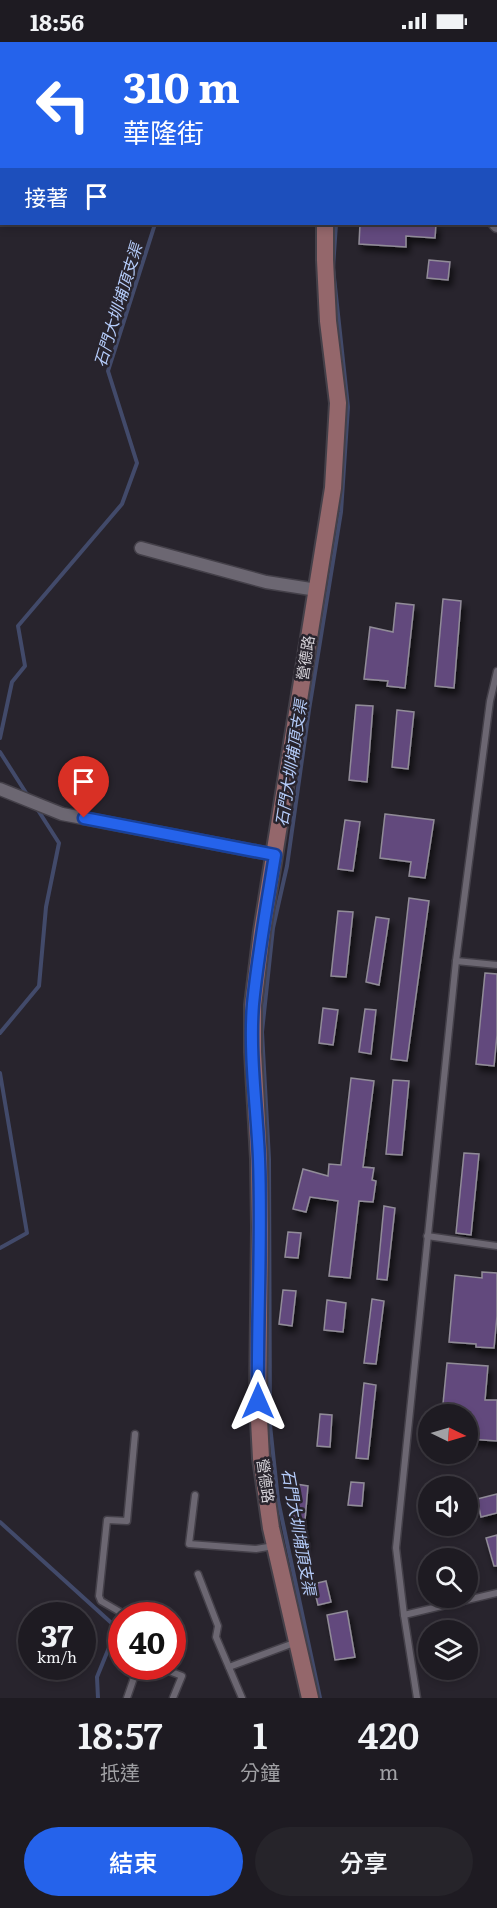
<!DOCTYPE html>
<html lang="zh-TW">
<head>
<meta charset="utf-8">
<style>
  body { margin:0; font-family:Literata,"Noto Sans TC",serif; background:#26242a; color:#f1f3f6; height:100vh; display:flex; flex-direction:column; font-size:22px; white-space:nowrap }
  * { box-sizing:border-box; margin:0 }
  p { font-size:20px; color:#a1a1a5 }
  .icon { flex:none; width:33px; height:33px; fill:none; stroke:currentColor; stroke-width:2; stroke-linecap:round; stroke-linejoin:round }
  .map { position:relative; height:1656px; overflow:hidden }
  .panel { display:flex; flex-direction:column; background:#1e1b22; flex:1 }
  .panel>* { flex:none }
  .top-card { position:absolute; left:0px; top:0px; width:498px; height:183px; box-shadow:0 3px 9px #0003,0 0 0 2px #3c3940; background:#2563eb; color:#fff; overflow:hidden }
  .needle { width:39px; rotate:95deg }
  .fabs { position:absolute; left:418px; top:1362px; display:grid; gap:12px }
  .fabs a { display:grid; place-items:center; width:60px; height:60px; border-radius:50%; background:#1e1b22; box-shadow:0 3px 9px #0003,0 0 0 2px #3c3940; font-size:30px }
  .speed { position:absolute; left:18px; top:1560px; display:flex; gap:12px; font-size:30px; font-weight:700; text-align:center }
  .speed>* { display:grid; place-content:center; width:78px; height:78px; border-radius:50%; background:#1e1b22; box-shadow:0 3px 9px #0003,0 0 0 2px #3c3940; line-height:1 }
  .speed small { font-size:15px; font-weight:400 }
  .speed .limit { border:9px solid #d22; background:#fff; color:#111 }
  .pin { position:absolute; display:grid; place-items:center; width:51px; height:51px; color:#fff; margin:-62px -26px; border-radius:50% 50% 50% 0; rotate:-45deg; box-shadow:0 0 6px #0007 }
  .pin .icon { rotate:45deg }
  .me { position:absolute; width:66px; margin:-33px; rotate:0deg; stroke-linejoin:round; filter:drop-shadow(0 0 4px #0008) }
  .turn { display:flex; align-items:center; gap:21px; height:126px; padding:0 24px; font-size:27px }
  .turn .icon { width:78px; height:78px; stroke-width:2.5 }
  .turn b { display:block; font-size:42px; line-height:51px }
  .then { display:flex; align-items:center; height:57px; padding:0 24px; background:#0003; gap:12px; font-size:22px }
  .eta { display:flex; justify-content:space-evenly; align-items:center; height:102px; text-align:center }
  .eta b { font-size:36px; font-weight:600; line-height:42px }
  .primary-button { display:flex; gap:12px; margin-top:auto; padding:12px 24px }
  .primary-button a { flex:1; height:69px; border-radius:36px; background:#2563eb; color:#fff; font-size:24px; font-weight:600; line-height:69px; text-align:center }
  .primary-button a+a { background:#26242a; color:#f1f3f6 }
  .status { display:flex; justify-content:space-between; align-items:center; height:42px; padding:0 30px; background:#1e1b22; direction:ltr }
  .status svg { height:16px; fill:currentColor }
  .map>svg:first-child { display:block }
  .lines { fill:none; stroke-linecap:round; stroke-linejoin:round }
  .stream { stroke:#424a6a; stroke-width:4 }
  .building { fill:#624a7d; stroke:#918c98; stroke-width:1.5; filter:url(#shadow) }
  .lane-casing { stroke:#444049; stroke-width:9 }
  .street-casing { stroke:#444049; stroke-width:15 }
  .secondary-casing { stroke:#444049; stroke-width:20 }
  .lane { stroke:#6c6772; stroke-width:6 }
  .street { stroke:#6c6772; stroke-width:12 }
  .secondary { stroke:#94676b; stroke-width:16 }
  .route-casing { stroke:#184099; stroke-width:15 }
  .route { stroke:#2563eb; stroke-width:10 }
  .labels { text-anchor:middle; stroke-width:5; stroke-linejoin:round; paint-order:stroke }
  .street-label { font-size:15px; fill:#d6d3d9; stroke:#28242d }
  .water-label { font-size:16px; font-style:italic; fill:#b5ccfa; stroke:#28242d }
</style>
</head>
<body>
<div class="status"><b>18:56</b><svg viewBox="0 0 49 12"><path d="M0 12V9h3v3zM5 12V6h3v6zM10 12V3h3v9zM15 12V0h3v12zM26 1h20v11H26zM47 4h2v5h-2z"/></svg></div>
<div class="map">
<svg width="497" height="1656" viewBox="0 0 497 1656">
  <defs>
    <filter id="shadow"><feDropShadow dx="3.5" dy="6" stdDeviation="3" flood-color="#0009"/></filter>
  </defs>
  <rect width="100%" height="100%" fill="#28242d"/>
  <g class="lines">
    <g class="stream">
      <path d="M450 0V2"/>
      <path d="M243 2 244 0"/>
      <path d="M0 696 12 640 25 624 18 584 122 462 137 421 108 329 155 182"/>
      <path d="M0 710 28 754"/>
      <path d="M0 991 39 944 46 865 59 801 36 765"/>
      <path d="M0 1031 27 1191 0 1206"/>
      <path d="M0 1480 117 1586 97 1635 98 1656"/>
      <path d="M320 1656 278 1458 270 1383 269 1117 262 990 273 886 287 824 309 668 341 470 348 365 333 226 336 182"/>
    </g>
  </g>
  <g class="building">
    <path d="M360 182H436L435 196 406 194V205L359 202Z"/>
    <path d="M429 218 450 220 448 238 427 236Z"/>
    <path d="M443 557 461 559 454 646 435 644Z"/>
    <path d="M396 561 414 563 405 646 387 644 388 639 364 637 370 585 393 590Z"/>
    <path d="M356 663 373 664 367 740 349 738Z"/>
    <path d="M397 668 414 670 408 727 392 725Z"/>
    <path d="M385 772 434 778 425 836 409 834 411 820 380 816Z"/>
    <path d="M345 778 360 780 353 829 338 827Z"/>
    <path d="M409 856 429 859 407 1019 391 1017Z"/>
    <path d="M338 869 353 870 346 935 331 934Z"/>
    <path d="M376 875 389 877 379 943 366 940Z"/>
    <path d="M485 931 497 932V993L494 1024 476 1022Z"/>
    <path d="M323 966 338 968 333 1003 319 1001Z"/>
    <path d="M365 967 376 968 371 1012 359 1010Z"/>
    <path d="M351 1036 374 1039 363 1125 374 1126 372 1138 376 1139 373 1160 359 1159 350 1236 329 1234 338 1159 310 1155 306 1170 293 1167 303 1127 328 1134 329 1122 341 1123Z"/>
    <path d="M393 1038 409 1039 402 1113 386 1112Z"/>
    <path d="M464 1111 479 1112 471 1193 456 1191Z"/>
    <path d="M384 1164 395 1166 387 1238 377 1237Z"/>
    <path d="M288 1190 301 1191 298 1216 285 1215Z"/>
    <path d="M482 1230 497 1231V1274L494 1306 476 1305V1302L449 1300 455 1233 482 1236Z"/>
    <path d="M283 1248 296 1249 292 1284 279 1282Z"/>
    <path d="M372 1257 384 1259 376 1322 364 1321Z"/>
    <path d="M327 1258 346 1261 343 1290 324 1288Z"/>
    <path d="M447 1321 488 1324 485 1358H497V1399L468 1397 469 1372H442Z"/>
    <path d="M364 1341 376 1343 368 1417 356 1416Z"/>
    <path d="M320 1372 332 1373 330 1405 317 1404Z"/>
    <path d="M351 1440 364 1441 362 1464 348 1463Z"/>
    <path d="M296 1442 308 1444 304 1489 307 1490 305 1505 293 1504 295 1484H292Z"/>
    <path d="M497 1452V1471L481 1475 477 1457Z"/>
    <path d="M497 1493V1524H494L486 1496Z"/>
    <path d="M326 1539 331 1560 318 1563 313 1542Z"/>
    <path d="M347 1569 355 1615 335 1618 327 1573Z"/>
  </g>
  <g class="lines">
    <g class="lane-casing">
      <g id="lane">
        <path d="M456 919 497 923"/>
        <path d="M427 1194 497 1204"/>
        <path d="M195 1453 189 1502 256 1507 274 1504"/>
        <path d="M198 1532 218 1584 216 1595 242 1656"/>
        <path d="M404 1573 497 1551"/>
        <path d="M127 1574 101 1559 99 1554 107 1478 127 1479 135 1392"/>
        <path d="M114 1609 122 1612"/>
        <path d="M156 1624 182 1634 173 1656"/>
        <path d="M229 1625 294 1601"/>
        <path d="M127 1656 138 1624"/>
        <path d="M417 1656 404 1573 396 1506 456 919 490 659 497 629"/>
      </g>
    </g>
    <g class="street-casing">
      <g id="street">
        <path d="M464 0 465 2"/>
        <path d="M495 182 497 184"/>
        <path d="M141 506 266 540 317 548"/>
        <path d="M0 747 62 772 275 813"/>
      </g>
    </g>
    <g class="secondary-casing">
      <g id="secondary">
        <path d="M330 2V0"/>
        <path d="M496 87H497"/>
        <path d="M496 102H497"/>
        <path d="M310 1656 271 1486 261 1416 258 1359 260 1185 259 1117 253 1010V963L262 889 333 446 338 361 328 279 325 218V182"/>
      </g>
    </g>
    <use href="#lane" class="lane"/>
    <use href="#street" class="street"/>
    <use href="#secondary" class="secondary"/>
  </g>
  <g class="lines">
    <g class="route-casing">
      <path id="route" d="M84 776 275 813C267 862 258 912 253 962 249 1013 257 1066 259 1117 262 1198 257 1278 258 1359"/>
    </g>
    <use href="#route" class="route"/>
  </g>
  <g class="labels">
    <g class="street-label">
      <text transform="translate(306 616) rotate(-81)" y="5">營德路</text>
      <text transform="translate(265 1439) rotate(82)" y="5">營德路</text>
    </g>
    <g class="water-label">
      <text transform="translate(118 263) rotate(-73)" y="6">石門大圳埔頂支渠</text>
      <text transform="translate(291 721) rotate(-81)" y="6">石門大圳埔頂支渠</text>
      <text transform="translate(299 1490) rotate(80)" y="6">石門大圳埔頂支渠</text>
    </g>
  </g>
</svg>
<div class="fabs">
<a><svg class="needle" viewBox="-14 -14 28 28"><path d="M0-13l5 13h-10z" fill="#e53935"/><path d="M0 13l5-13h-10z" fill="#a1a1a5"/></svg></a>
<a><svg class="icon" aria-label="sound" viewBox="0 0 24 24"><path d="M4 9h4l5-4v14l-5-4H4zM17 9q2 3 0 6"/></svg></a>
<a><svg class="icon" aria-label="search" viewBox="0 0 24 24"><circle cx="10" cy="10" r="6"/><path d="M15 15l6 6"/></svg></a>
<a><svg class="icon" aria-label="layers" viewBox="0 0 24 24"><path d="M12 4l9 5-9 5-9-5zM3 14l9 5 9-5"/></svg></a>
</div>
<div class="speed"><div>37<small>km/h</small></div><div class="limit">40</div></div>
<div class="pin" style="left:84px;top:776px;background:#d93025"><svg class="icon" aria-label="arrive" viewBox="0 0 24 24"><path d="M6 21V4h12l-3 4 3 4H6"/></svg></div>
<svg class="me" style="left:258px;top:1359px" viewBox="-20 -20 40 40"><path d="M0-17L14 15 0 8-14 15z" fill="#2563eb" stroke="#fff" stroke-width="4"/></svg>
<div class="top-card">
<div class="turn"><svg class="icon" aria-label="left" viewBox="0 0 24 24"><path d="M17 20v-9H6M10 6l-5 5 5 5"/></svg><div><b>310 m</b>華隆街</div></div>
<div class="then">接著<svg class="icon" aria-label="arrive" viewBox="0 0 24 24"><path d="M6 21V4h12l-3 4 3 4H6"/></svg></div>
</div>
</div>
<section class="panel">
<div class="eta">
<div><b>18:57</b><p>抵達</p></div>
<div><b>1</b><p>分鐘</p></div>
<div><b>420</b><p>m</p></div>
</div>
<div class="primary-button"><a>結束</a><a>分享</a></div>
</section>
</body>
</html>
